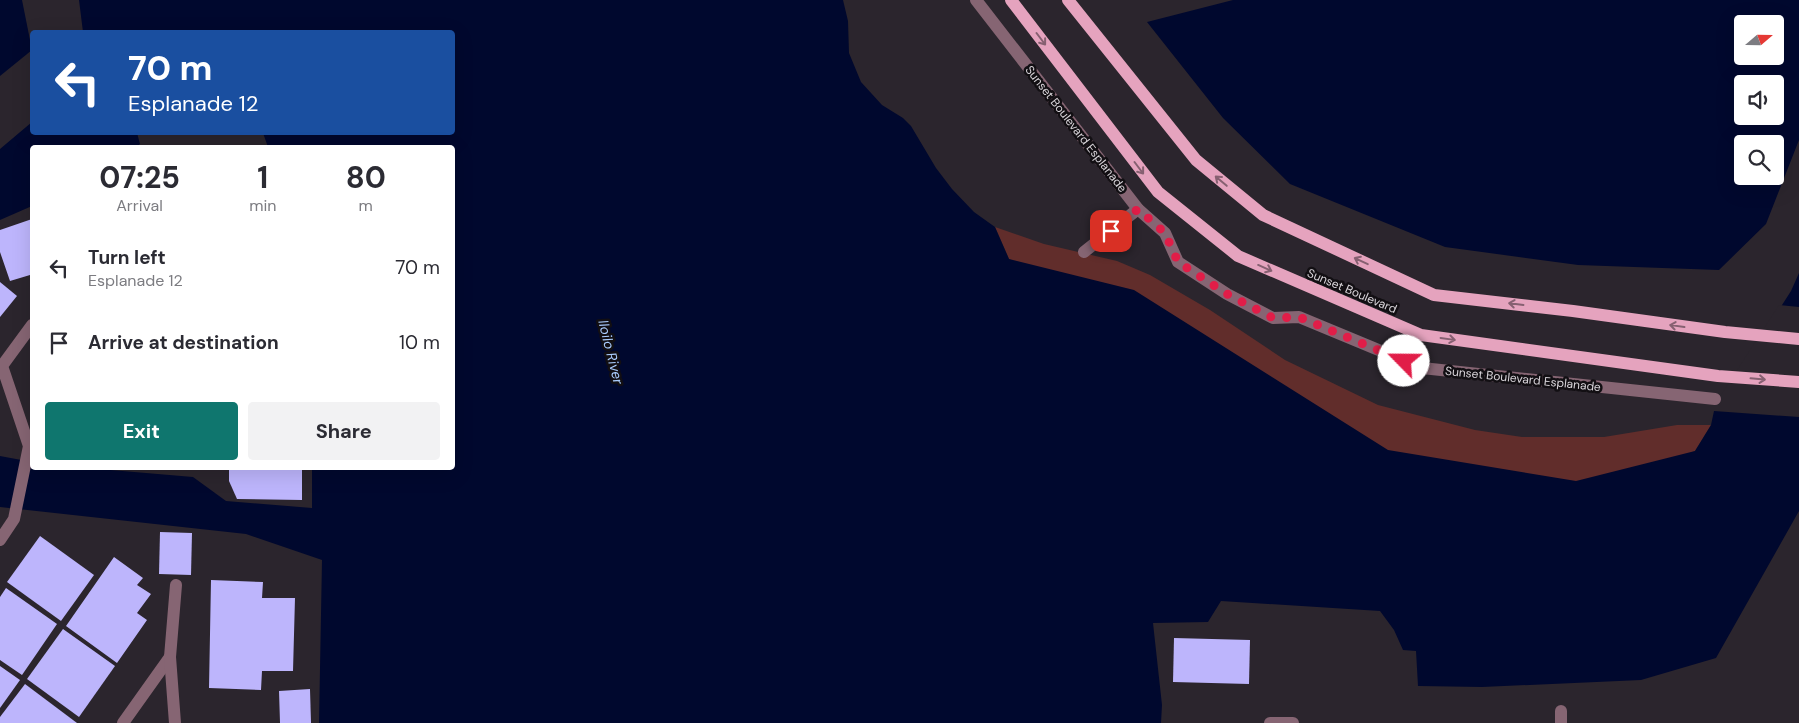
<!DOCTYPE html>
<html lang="en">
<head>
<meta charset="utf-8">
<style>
  body { margin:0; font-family:"DM Sans",sans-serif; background:#f2f2f3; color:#2b2b33; height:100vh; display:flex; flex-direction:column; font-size:19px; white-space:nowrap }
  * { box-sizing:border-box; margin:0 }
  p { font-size:16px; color:#7c7c81 }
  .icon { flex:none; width:28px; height:28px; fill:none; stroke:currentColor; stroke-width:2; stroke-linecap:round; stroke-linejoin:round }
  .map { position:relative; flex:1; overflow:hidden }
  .side { position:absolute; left:30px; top:145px; width:425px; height:325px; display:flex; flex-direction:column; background:#fff; border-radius:5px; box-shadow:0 5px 20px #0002 }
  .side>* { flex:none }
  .banner { position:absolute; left:30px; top:30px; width:425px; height:105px; border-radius:5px; box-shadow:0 5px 20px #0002; background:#1a4fa0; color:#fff; overflow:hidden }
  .needle { width:32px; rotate:70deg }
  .tools { position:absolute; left:1734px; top:15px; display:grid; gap:10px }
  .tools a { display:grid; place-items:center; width:50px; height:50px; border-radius:5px; background:#fff; box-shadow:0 5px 20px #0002; font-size:25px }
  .pin { position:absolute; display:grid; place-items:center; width:42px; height:42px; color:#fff; margin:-21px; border-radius:10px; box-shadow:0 2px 8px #0006 }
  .me { position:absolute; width:55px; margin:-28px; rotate:293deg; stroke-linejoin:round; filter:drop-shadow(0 0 4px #0008) }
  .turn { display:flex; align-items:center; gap:18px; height:105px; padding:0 15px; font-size:22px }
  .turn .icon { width:65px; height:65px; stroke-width:2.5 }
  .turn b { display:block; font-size:35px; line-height:42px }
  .eta { display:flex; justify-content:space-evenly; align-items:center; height:85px; text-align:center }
  .eta b { font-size:30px; font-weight:700; line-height:35px }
  .button { display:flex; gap:10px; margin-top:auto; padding:10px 15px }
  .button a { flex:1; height:58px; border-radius:5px; background:#0f766e; color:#fff; font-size:20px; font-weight:700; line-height:58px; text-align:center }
  .button a+a { background:#f2f2f3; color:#2b2b33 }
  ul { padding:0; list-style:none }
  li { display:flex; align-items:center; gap:15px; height:75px; padding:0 15px }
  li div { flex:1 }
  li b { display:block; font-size:19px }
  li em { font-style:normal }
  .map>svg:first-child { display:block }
  .green { fill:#612d2b }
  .water { fill:#00082e; fill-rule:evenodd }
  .pier { fill:#2b252d }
  .building { fill:#bdb5fc }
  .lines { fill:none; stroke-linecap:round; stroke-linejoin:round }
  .minor { stroke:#866573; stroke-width:12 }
  .major { stroke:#e5a3be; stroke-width:12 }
  .oneway { stroke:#866071 }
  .route { stroke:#e11d48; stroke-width:9; stroke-dasharray:0 16.2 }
  .labels { text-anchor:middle; stroke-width:5; stroke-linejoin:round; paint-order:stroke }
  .street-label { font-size:12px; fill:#d9d5da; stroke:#120f13 }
  .water-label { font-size:14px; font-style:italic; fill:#aaccfd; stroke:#120f13 }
</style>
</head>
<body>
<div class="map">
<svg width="1799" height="723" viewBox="0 0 1799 723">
  <rect width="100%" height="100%" fill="#2b252d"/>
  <path class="green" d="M995 227 1044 244 1117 261 1150 275 1210 310 1285 360 1378 405 1475 430 1522 437H1604L1677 425H1711L1695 451 1590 499 1389 459 1009 259Z"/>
  <g class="water">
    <path d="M0 0H22L32 50 0 76Z"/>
    <path d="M79 0H843L848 21 849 53 861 82 882 105 903 118 911 126 936 168 952 189 974 212 995 227 1009 259 1134 290 1388 450 1576 481 1695 451 1711 425 1714 411 1791 291 1799 273V511L1716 658 1641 680 1482 687 1418 686 1416 651 1403 650 1394 630 1380 611 1221 601 1208 622 1153 623 1162 705 1161 723H319L322 560 246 534 0 507V456L32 462V468H87L193 477 226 501 312 508V468H452V148L268 147 263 133 452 132V32H83Z"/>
    <path d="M1233 0H1799V140L1766 224 1719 270 1578 265 1445 247 1290 184 1223 118 1147 22ZM1742 24H1775V56H1742ZM1742 84H1775V116H1742ZM1742 144H1775V176H1742Z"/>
    <path d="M32 122V132L137 133 140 144 135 148H32V206L0 220V149Z"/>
  </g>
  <path class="pier" d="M1779 305 1799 307V417L1714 411V406Z"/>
  <g class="building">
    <path d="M32 219V282L30 275 10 281 0 252V230Z"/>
    <path d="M0 282 17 296 0 317Z"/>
    <path d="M229 468H302V500L237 499 229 481Z"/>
    <path d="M160 532 192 533 191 575 159 574Z"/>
    <path d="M40 536 94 575 61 621 7 582Z"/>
    <path d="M114 557 143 578 137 585 151 594 137 613 147 620 117 663 66 626Z"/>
    <path d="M211 580 263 582 262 598H295L293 671H262L261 690 209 688Z"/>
    <path d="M6 588 57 624 22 675 0 660V597Z"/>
    <path d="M63 629 115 666 79 717 27 679Z"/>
    <path d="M1174 638 1250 640 1249 684 1173 682Z"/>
    <path d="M0 666 20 680 0 708Z"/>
    <path d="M25 684 77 723H0V717Z"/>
    <path d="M310 689 311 723H280L279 691Z"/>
  </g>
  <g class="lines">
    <g class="minor">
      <path d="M976 0 1138 209 1165 233 1178 262 1227 294 1273 318 1299 317 1422 368 1715 399"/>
      <path d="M1084 252 1138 209"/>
      <path d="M0 540 14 519 29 446 2 366 32 325"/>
      <path d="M1561 711V723"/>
      <path d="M123 723 170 657"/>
      <path d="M175 723 170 657 176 585"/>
      <path d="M1270 723H1293"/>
    </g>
    <g class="major">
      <path d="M1011 0 1158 192 1238 256 1421 335 1718 376 1799 382"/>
      <path d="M1068 0 1196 160 1263 215 1434 295 1573 311 1725 332 1799 339"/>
    </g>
  </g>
  <defs><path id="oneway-shaft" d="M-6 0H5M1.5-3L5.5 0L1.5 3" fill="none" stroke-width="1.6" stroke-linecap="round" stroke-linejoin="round" transform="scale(1.25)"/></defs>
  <g class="oneway">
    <use href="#oneway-shaft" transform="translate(1041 39) rotate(53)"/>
    <use href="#oneway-shaft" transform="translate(1139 168) rotate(53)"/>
    <use href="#oneway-shaft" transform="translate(1221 181) rotate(-140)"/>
    <use href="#oneway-shaft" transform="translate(1361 261) rotate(-155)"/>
    <use href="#oneway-shaft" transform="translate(1265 268) rotate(24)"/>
    <use href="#oneway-shaft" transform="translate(1516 304) rotate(-173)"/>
    <use href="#oneway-shaft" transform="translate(1677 326) rotate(-172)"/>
    <use href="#oneway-shaft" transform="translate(1448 339) rotate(8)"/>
    <use href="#oneway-shaft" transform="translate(1758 379) rotate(5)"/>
  </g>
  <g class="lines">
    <path class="route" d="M1111 231 1138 209 1165 233 1178 262 1227 294 1273 318 1299 317 1404 361"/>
  </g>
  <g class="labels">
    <g class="street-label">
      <text transform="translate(1076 129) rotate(52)" y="4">Sunset Boulevard Esplanade</text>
      <text transform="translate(1352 291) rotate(23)" y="4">Sunset Boulevard</text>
      <text transform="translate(1523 379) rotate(6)" y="4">Sunset Boulevard Esplanade</text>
    </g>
    <g class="water-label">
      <text transform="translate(611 352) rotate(76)" y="5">Iloilo River</text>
    </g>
  </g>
</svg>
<div class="tools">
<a><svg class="needle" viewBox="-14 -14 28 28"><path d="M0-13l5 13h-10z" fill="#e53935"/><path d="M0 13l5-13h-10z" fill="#7c7c81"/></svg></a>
<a><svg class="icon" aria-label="sound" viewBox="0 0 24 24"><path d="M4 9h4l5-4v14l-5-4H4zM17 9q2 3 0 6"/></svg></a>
<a><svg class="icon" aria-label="search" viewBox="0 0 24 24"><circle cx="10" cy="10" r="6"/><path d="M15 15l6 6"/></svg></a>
</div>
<div class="pin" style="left:1111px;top:231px;background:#d93025"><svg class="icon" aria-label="arrive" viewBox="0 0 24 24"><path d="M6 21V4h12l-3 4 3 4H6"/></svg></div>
<svg class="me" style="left:1404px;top:361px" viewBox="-20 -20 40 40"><circle r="19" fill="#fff"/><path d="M0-13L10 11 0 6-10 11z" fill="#e11d48"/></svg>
<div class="banner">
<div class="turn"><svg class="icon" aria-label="left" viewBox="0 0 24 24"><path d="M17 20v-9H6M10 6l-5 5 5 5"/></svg><div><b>70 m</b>Esplanade 12</div></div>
</div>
<section class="side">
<div class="eta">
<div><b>07:25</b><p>Arrival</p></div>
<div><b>1</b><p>min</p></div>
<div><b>80</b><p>m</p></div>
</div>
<ul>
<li><svg class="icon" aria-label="left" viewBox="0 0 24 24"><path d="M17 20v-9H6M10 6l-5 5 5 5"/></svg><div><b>Turn left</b><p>Esplanade 12</p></div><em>70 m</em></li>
<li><svg class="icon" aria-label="arrive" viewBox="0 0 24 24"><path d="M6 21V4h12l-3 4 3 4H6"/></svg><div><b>Arrive at destination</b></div><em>10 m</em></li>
</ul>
<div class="button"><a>Exit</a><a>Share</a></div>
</section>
</div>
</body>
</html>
